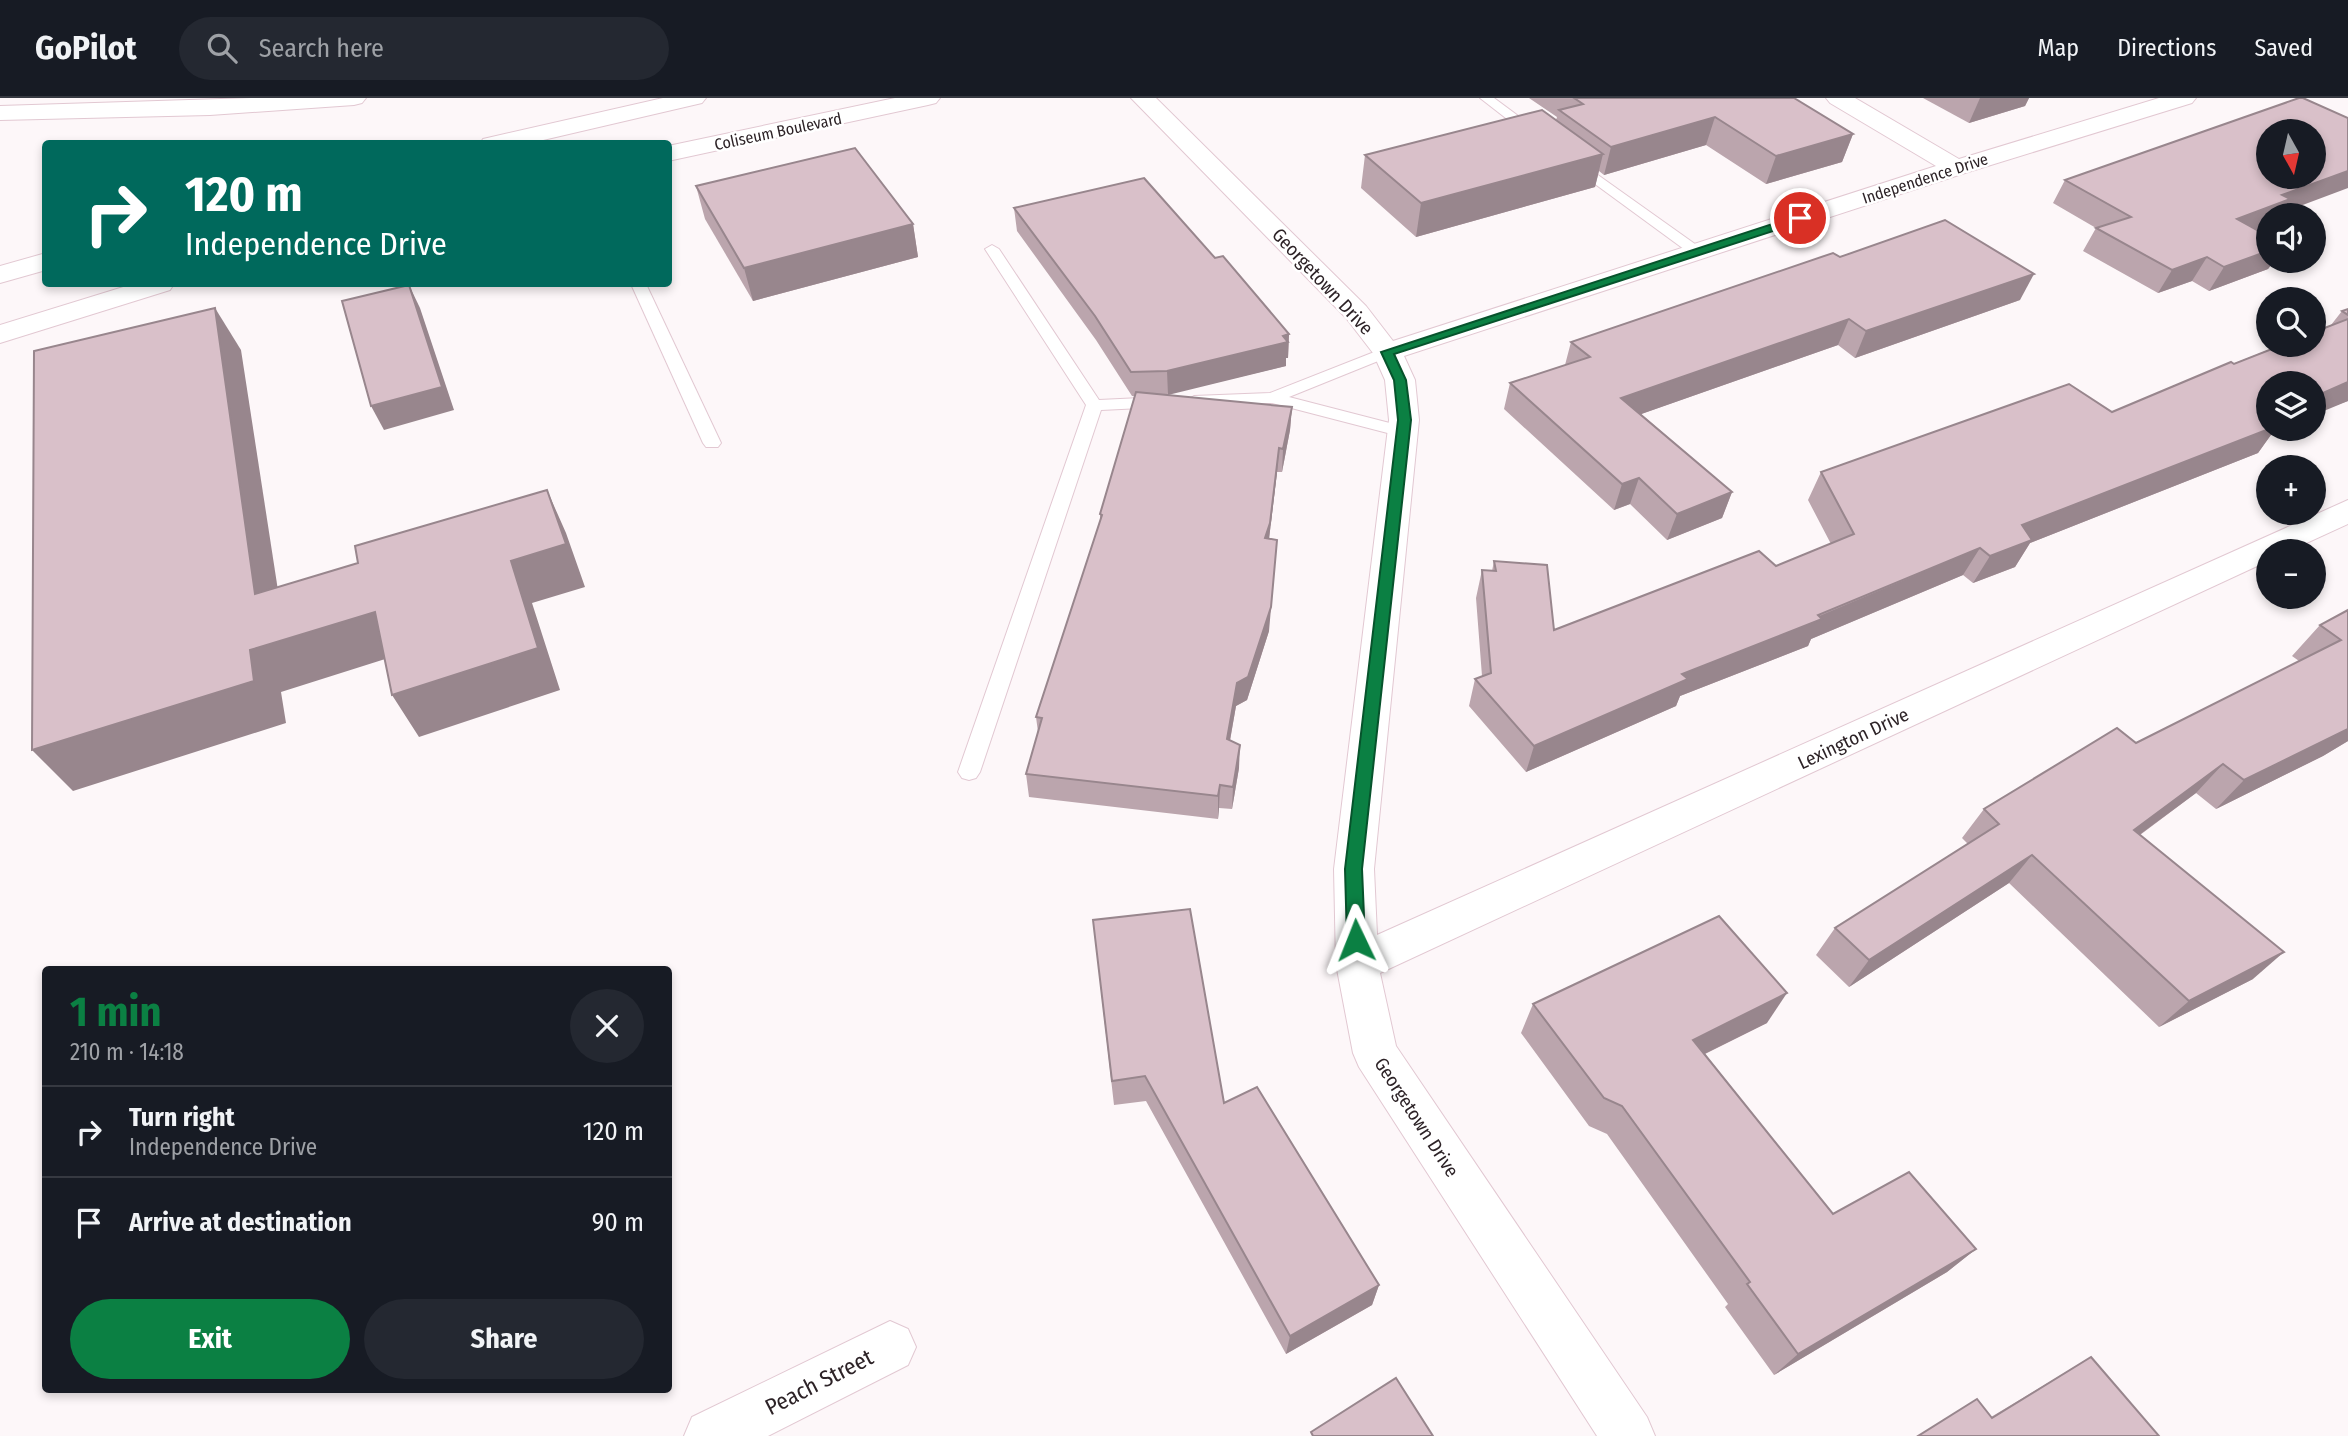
<!DOCTYPE html>
<html lang="en">
<head>
<meta charset="utf-8">
<style>
  body { margin:0; font-family:"Fira Sans Condensed",sans-serif; background:#242831; color:#f1f3f6; height:100vh; display:flex; flex-direction:column; font-size:26px; white-space:nowrap }
  * { box-sizing:border-box; margin:0 }
  p { font-size:23px; color:#9ea1a6 }
  .icon { flex:none; width:38px; height:38px; fill:none; stroke:currentColor; stroke-width:2; stroke-linecap:round; stroke-linejoin:round }
  .map { position:relative; flex:1; overflow:hidden }
  .side { position:absolute; left:42px; top:868px; width:630px; height:427px; display:flex; flex-direction:column; background:#171b24; border-radius:7px; box-shadow:0 4px 10px #0003 }
  .side>* { flex:none }
  .guide { position:absolute; left:42px; top:42px; width:630px; height:147px; border-radius:7px; box-shadow:0 4px 10px #0003; background:#00695c; color:#fff; overflow:hidden }
  .needle { width:46px; rotate:172deg }
  .buttons { position:absolute; left:2256px; top:21px; display:grid; gap:14px }
  .buttons a { display:grid; place-items:center; width:70px; height:70px; border-radius:50%; background:#171b24; box-shadow:0 4px 10px #0003; font-size:35px }
  .pin { position:absolute; display:grid; place-items:center; width:60px; height:60px; color:#fff; margin:-30px; border:4px solid #fff; border-radius:50%; box-shadow:0 2px 7px #0007 }
  .me { position:absolute; width:77px; margin:-38px; rotate:358deg; stroke-linejoin:round; filter:drop-shadow(0 0 5px #0008) }
  .turn { display:flex; align-items:center; gap:24px; height:147px; padding:0 28px; font-size:32px }
  .turn .icon { width:91px; height:91px; stroke-width:2.5 }
  .turn b { display:block; font-size:49px; line-height:60px }
  .round { display:grid; place-items:center; flex:none; width:74px; height:74px; border-radius:37px; background:#242831 }
  .headline { display:flex; align-items:center; justify-content:space-between; height:119px; padding:0 28px }
  h1 { font-size:42px; font-weight:700; line-height:52px; color:#0b8043 }
  .cta { display:flex; gap:14px; margin-top:auto; padding:14px 28px }
  .cta a { flex:1; height:80px; border-radius:42px; background:#0b8043; color:#fff; font-size:28px; font-weight:700; line-height:80px; text-align:center }
  .cta a+a { background:#242831; color:#f1f3f6 }
  ul { padding:0; list-style:none }
  li { display:flex; align-items:center; gap:21px; height:91px; padding:0 28px; border-top:2px solid #363941 }
  li div { flex:1 }
  li b { display:block; font-size:26px }
  li em { font-style:normal }
  header { display:flex; align-items:center; gap:42px; box-sizing:border-box; height:98px; padding:0 35px; background:#171b24; border-bottom:2px solid #363941 }
  header strong { font-size:33px }
  nav { display:flex; gap:38px; margin-inline-start:auto; font-size:24px }
  .search { width:490px; height:63px; background:#242831; display:flex; align-items:center; gap:18px; box-sizing:border-box; padding:0 24px; border-radius:38px; color:#9ea1a6; font-size:26px }
  .map>svg:first-child { display:block }
  .lines { fill:none; stroke-linecap:round; stroke-linejoin:round }
  .service-casing { stroke:#e2c8d2; stroke-width:2 }
  .minor-casing { stroke:#e2c8d2; stroke-width:2 }
  .trunk-casing { stroke:#e2c8d2; stroke-width:2 }
  .service { fill:#fff; fill-rule:evenodd }
  .minor { fill:#fff; fill-rule:evenodd }
  .trunk { fill:#fff; fill-rule:evenodd }
  .wall { fill:#bba5ad }
  .shaded-wall { fill:#98868d }
  .building { fill:#d9c0c9; stroke:#98868d; stroke-width:2; fill-rule:evenodd }
  .route { fill:#0b8043; stroke:#07532c; stroke-width:2 }
  .labels { text-anchor:middle; stroke-width:5; stroke-linejoin:round; paint-order:stroke }
  .far-street-label { font-size:16px; fill:#2d2327; stroke:#fff }
  .street-label { font-size:19px; fill:#2d2327; stroke:#fff }
  .near-street-label { font-size:23px; fill:#2d2327; stroke:#fff }
</style>
</head>
<body>
<header>
<strong>GoPilot</strong>
<div class="search"><svg class="icon" aria-label="search" viewBox="0 0 24 24"><circle cx="10" cy="10" r="6"/><path d="M15 15l6 6"/></svg>Search here</div>
<nav><a>Map</a><a>Directions</a><a>Saved</a></nav>
</header>
<div class="map">
<svg width="2348" height="1338" viewBox="0 0 2348 1338">
  <rect width="100%" height="100%" fill="#fdf7f9"/>
  <g class="lines">
    <g class="service-casing">
      <g id="service">
        <path d="M1480 0H1494L1541 35 1534 39 1529 38Z"/>
        <path d="M1574 60 1702 151 1704 154 1702 157H1692L1569 67 1567 64Z"/>
        <path d="M992 147 999 151 1099 302 1162 299 1170 304 1162 309 1101 312 980 674 976 680 969 682 962 680 958 674 1086 307 985 151Z"/>
        <path d="M631 186H646L721 345 718 349H706L703 345Z"/>
        <path d="M1387 249 1393 251 1395 254 1393 257 1289 299 1409 330 1411 334 1409 338 1403 339 1272 305 1194 308 1186 303 1194 298 1270 295Z"/>
      </g>
    </g>
    <g class="minor-casing">
      <g id="minor">
        <path d="M895 0H940L936 5 928 7 668 63V48Z"/>
        <path d="M1131 0H1156L1366 208 1393 243 1936 68 1830 5 1826 0H1855L1959 61 2159 0H2196L2192 5 1965 75 1404 258 1415 282 1419 322 1374 771 1377 837 2348 402V426L2289 453H2268V463L1380 875 1396 948 1647 1319 1655 1338H1597L1359 969 1353 955 1336 866 1334 771 1389 322 1385 282 1373 255 1346 220Z"/>
        <path d="M133 186H174L170 192 0 245V227Z"/>
        <path d="M890 1223 908 1231 916 1249 908 1267 768 1338H684L692 1319Z"/>
      </g>
    </g>
    <g class="trunk-casing">
      <g id="trunk">
        <path d="M252 0H366L362 5 354 7 210 17 0 22V8Z"/>
        <path d="M663 0H706L702 5 526 46H480L483 41Z"/>
        <path d="M46 155V172L0 185V168Z"/>
      </g>
    </g>
    <use href="#service" class="service"/>
    <use href="#minor" class="minor"/>
    <use href="#trunk" class="trunk"/>
  </g>
  <g class="wall">
    <path d="M1529 0H1794L1853 36 1842 64 1766 86 1706 47 1604 77 1599 73 1595 89 1416 139 1361 90 1365 57 1556 22 1557 19Z"/>
    <path d="M1923 0H2029L2025 8 1969 25Z"/>
    <path d="M2065 82 2281 115 2268 127 2256 131 2268 163H2274L2268 171 2209 193 2192 183 2158 195 2083 153 2096 130 2053 105Z"/>
    <path d="M696 88 913 126 918 159 753 203 705 121Z"/>
    <path d="M1014 110 1215 160 1289 236 1288 260H1286V268L1163 297 1292 309 1290 332 1282 374H1277L1269 441V533L1247 602 1236 608 1230 643 1239 670 1232 711 1219 710 1218 721 1029 699 1026 676 1038 634 1036 619 1100 423V416L1135 298H1132L1096 242 1017 133Z"/>
    <path d="M2020 202 1855 260 1838 247 1641 316 1732 394 1722 420 1667 442 1630 406 1614 412 1504 311 1510 285 1565 267 1571 244Z"/>
    <path d="M2348 211V303L2268 331H2281L2273 334 2258 355 2030 445 2015 469 1973 485 1963 477 1811 541 1808 548 1680 598 1676 608 1526 674 1469 608 1475 581 1482 578 1476 500 1482 472 1492 473 1494 463 1554 532 1776 468 1831 446 1808 402 1821 374 2112 314 2331 227 2342 213Z"/>
    <path d="M2348 512V643L2323 658 2216 711 2196 695 2140 737 2253 881 2159 929 2009 785 1849 889 1816 857 1835 830 1968 746 1962 740 1984 711 2136 645 2299 563 2292 558 2320 527Z"/>
    <path d="M1093 822 1224 1005 1379 1187 1372 1207 1286 1256 1146 1003 1114 1007Z"/>
    <path d="M1533 906 1767 925 1705 956 1833 1116 1976 1151 1947 1174 1774 1277 1725 1209 1728 1206 1607 1036 1589 1028 1521 935Z"/>
    <path d="M2091 1259 2159 1338H1917L1991 1319Z"/>
  </g>
  <g class="shaded-wall">
    <path d="M1980 0H2029L2025 8 1969 25Z"/>
    <path d="M1715 19 1706 47 1604 77 1611 49Z"/>
    <path d="M1853 36 1842 64 1766 86 1776 58Z"/>
    <path d="M1603 56 1595 89 1416 139 1421 105Z"/>
    <path d="M2348 73V90L2281 115 2279 117H2268V127L2223 144 2237 121 2282 97Z"/>
    <path d="M913 126 918 159 753 203 744 170Z"/>
    <path d="M2268 153V163H2274L2268 171 2209 193 2224 169Z"/>
    <path d="M2207 159 2192 183 2158 195 2172 172Z"/>
    <path d="M2034 176 2020 202 1855 260 1866 233Z"/>
    <path d="M409 187 420 210 454 312 384 332 371 308Z"/>
    <path d="M215 210 241 252 285 538 255 496Z"/>
    <path d="M1849 221 1838 247 1613 326 1621 300Z"/>
    <path d="M1289 236 1288 260H1286V268L1168 297 1167 273Z"/>
    <path d="M2348 284V303L2314 317V299Z"/>
    <path d="M1292 309 1290 332 1282 374 1283 351Z"/>
    <path d="M2268 318V331H2281L2273 334 2258 355 2030 445 2015 469 1973 485 1990 458 2022 427Z"/>
    <path d="M1279 350 1277 374 1268 449 1265 440Z"/>
    <path d="M1639 380 1630 406 1614 412 1622 386Z"/>
    <path d="M547 392 566 435 585 489 532 505 560 592 419 639 392 597 511 463Z"/>
    <path d="M1732 394 1722 420 1667 442 1677 416Z"/>
    <path d="M1277 442 1269 533 1247 602 1236 608 1226 664 1227 641 1237 585Z"/>
    <path d="M1980 450 1963 477 1811 541 1808 548 1680 598 1676 608 1526 674 1534 648 1682 576Z"/>
    <path d="M375 514 401 556 281 594 286 625 73 693 32 652 250 552Z"/>
    <path d="M2348 631V643L2323 658 2216 711 2244 682Z"/>
    <path d="M1240 647 1239 670 1232 711 1233 689Z"/>
    <path d="M2223 666 2196 695 2108 760 2134 732Z"/>
    <path d="M1220 687 1219 710 1218 721V698Z"/>
    <path d="M2032 757 2009 785 1849 889 1869 862Z"/>
    <path d="M2284 854 2253 881 2159 929 2189 903Z"/>
    <path d="M1787 895 1767 925 1676 970 1693 942Z"/>
    <path d="M1976 1151 1947 1174 1774 1277 1798 1256Z"/>
    <path d="M1379 1187 1372 1207 1286 1256 1290 1238Z"/>
  </g>
  <g class="building">
    <path d="M1574 0H1794L1853 36 1776 58 1715 19 1611 49 1559 12 1583 6Z"/>
    <path d="M2299 0H2303L2348 20V73L2282 97 2290 101 2237 121 2268 138V153L2224 169 2207 159 2172 172 2096 130 2131 119 2065 82ZM2268 33H2314V79H2268Z"/>
    <path d="M1542 12 1603 56 1421 105 1365 57Z"/>
    <path d="M855 50 913 126 744 170 696 88Z"/>
    <path d="M1144 80 1215 160 1223 158 1289 236 1283 238 1288 244 1167 273 1131 274 1095 218 1014 110Z"/>
    <path d="M1945 122 2034 176 1866 233 1849 221 1621 300 1732 394 1677 416 1639 380 1622 386 1510 285 1590 259 1571 244 1833 155 1840 159Z"/>
    <path d="M409 187 442 289 371 308 342 203Z"/>
    <path d="M215 210 255 496 358 465 355 448 547 392 566 446 511 463 538 550 392 597 375 514 250 552 254 583 32 652 34 253Z"/>
    <path d="M2348 211V217L2342 213Z"/>
    <path d="M2348 221V284L2314 299V285H2268V318L2265 319 2268 321V331H2269L2022 427 2032 442 1990 458 1980 450 1818 517 1822 521 1682 576 1688 581 1534 648 1475 581 1491 575 1482 472 1496 473 1494 463 1547 467 1554 532 1759 453 1776 468 1854 436 1821 374 2069 286 2112 314 2231 264 2234 266 2282 247H2314V234Z"/>
    <path d="M1136 294 1292 309 1283 351 1279 350 1270 425 1265 440 1277 442 1271 509 1248 579 1237 585 1227 641 1240 647 1233 689 1220 687 1218 698 1026 676 1042 620 1036 619 1102 417 1100 416Z"/>
    <path d="M2348 512V631L2244 682 2223 666 2134 732 2284 854 2189 903 2032 757 1869 862 1835 830 1999 726 1984 711 2117 630 2136 645 2341 542 2320 527Z"/>
    <path d="M1190 811 1224 1005 1257 989 1379 1187 1290 1238 1145 978 1112 983 1093 822Z"/>
    <path d="M1719 818 1787 895 1693 942 1833 1116 1909 1074 1976 1151 1798 1256 1747 1186 1750 1184 1622 1008 1604 1000 1533 906Z"/>
    <path d="M2091 1259 2159 1338H1918L1977 1301 1992 1320Z"/>
    <path d="M1396 1280 1433 1338H1313L1311 1334Z"/>
  </g>
  <path class="route" d="M1800 117 1806 120 1804 123 1394 256 1406 282 1411 322 1362 771 1365 842 1362 847 1356 850 1350 847 1347 842 1345 771 1398 322 1394 282 1381 254Z"/>
  <g class="labels">
    <g class="far-street-label">
      <text transform="translate(778 33) rotate(-12)" y="6">Coliseum Boulevard</text>
      <text transform="translate(1925 80) rotate(-18)" y="6">Independence Drive</text>
    </g>
    <g class="street-label">
      <text transform="translate(1323 183) rotate(47)" y="7">Georgetown Drive</text>
      <text transform="translate(1853 640) rotate(-25)" y="7">Lexington Drive</text>
      <text transform="translate(1417 1019) rotate(57)" y="7">Georgetown Drive</text>
    </g>
    <g class="near-street-label">
      <text transform="translate(819 1284) rotate(-27)" y="8">Peach Street</text>
    </g>
  </g>
</svg>
<div class="buttons">
<a><svg class="needle" viewBox="-14 -14 28 28"><path d="M0-13l5 13h-10z" fill="#e53935"/><path d="M0 13l5-13h-10z" fill="#9ea1a6"/></svg></a>
<a><svg class="icon" aria-label="sound" viewBox="0 0 24 24"><path d="M4 9h4l5-4v14l-5-4H4zM17 9q2 3 0 6"/></svg></a>
<a><svg class="icon" aria-label="search" viewBox="0 0 24 24"><circle cx="10" cy="10" r="6"/><path d="M15 15l6 6"/></svg></a>
<a><svg class="icon" aria-label="layers" viewBox="0 0 24 24"><path d="M12 4l9 5-9 5-9-5zM3 14l9 5 9-5"/></svg></a>
<a>+</a>
<a>−</a>
</div>
<div class="pin" style="left:1800px;top:120px;background:#d93025"><svg class="icon" aria-label="arrive" viewBox="0 0 24 24"><path d="M6 21V4h12l-3 4 3 4H6"/></svg></div>
<svg class="me" style="left:1356px;top:842px" viewBox="-20 -20 40 40"><path d="M0-17L14 15 0 8-14 15z" fill="#0b8043" stroke="#fff" stroke-width="4"/></svg>
<div class="guide">
<div class="turn"><svg class="icon" aria-label="right" viewBox="0 0 24 24"><path d="M7 20v-9h11M14 6l5 5-5 5"/></svg><div><b>120 m</b>Independence Drive</div></div>
</div>
<section class="side">
<div class="headline"><div><h1>1 min</h1><p>210 m · 14:18</p></div><a class="round"><svg class="icon" aria-label="close" viewBox="0 0 24 24"><path d="M6 6l12 12M18 6L6 18"/></svg></a></div>
<ul>
<li><svg class="icon" aria-label="right" viewBox="0 0 24 24"><path d="M7 20v-9h11M14 6l5 5-5 5"/></svg><div><b>Turn right</b><p>Independence Drive</p></div><em>120 m</em></li>
<li><svg class="icon" aria-label="arrive" viewBox="0 0 24 24"><path d="M6 21V4h12l-3 4 3 4H6"/></svg><div><b>Arrive at destination</b></div><em>90 m</em></li>
</ul>
<div class="cta"><a>Exit</a><a>Share</a></div>
</section>
</div>
</body>
</html>
